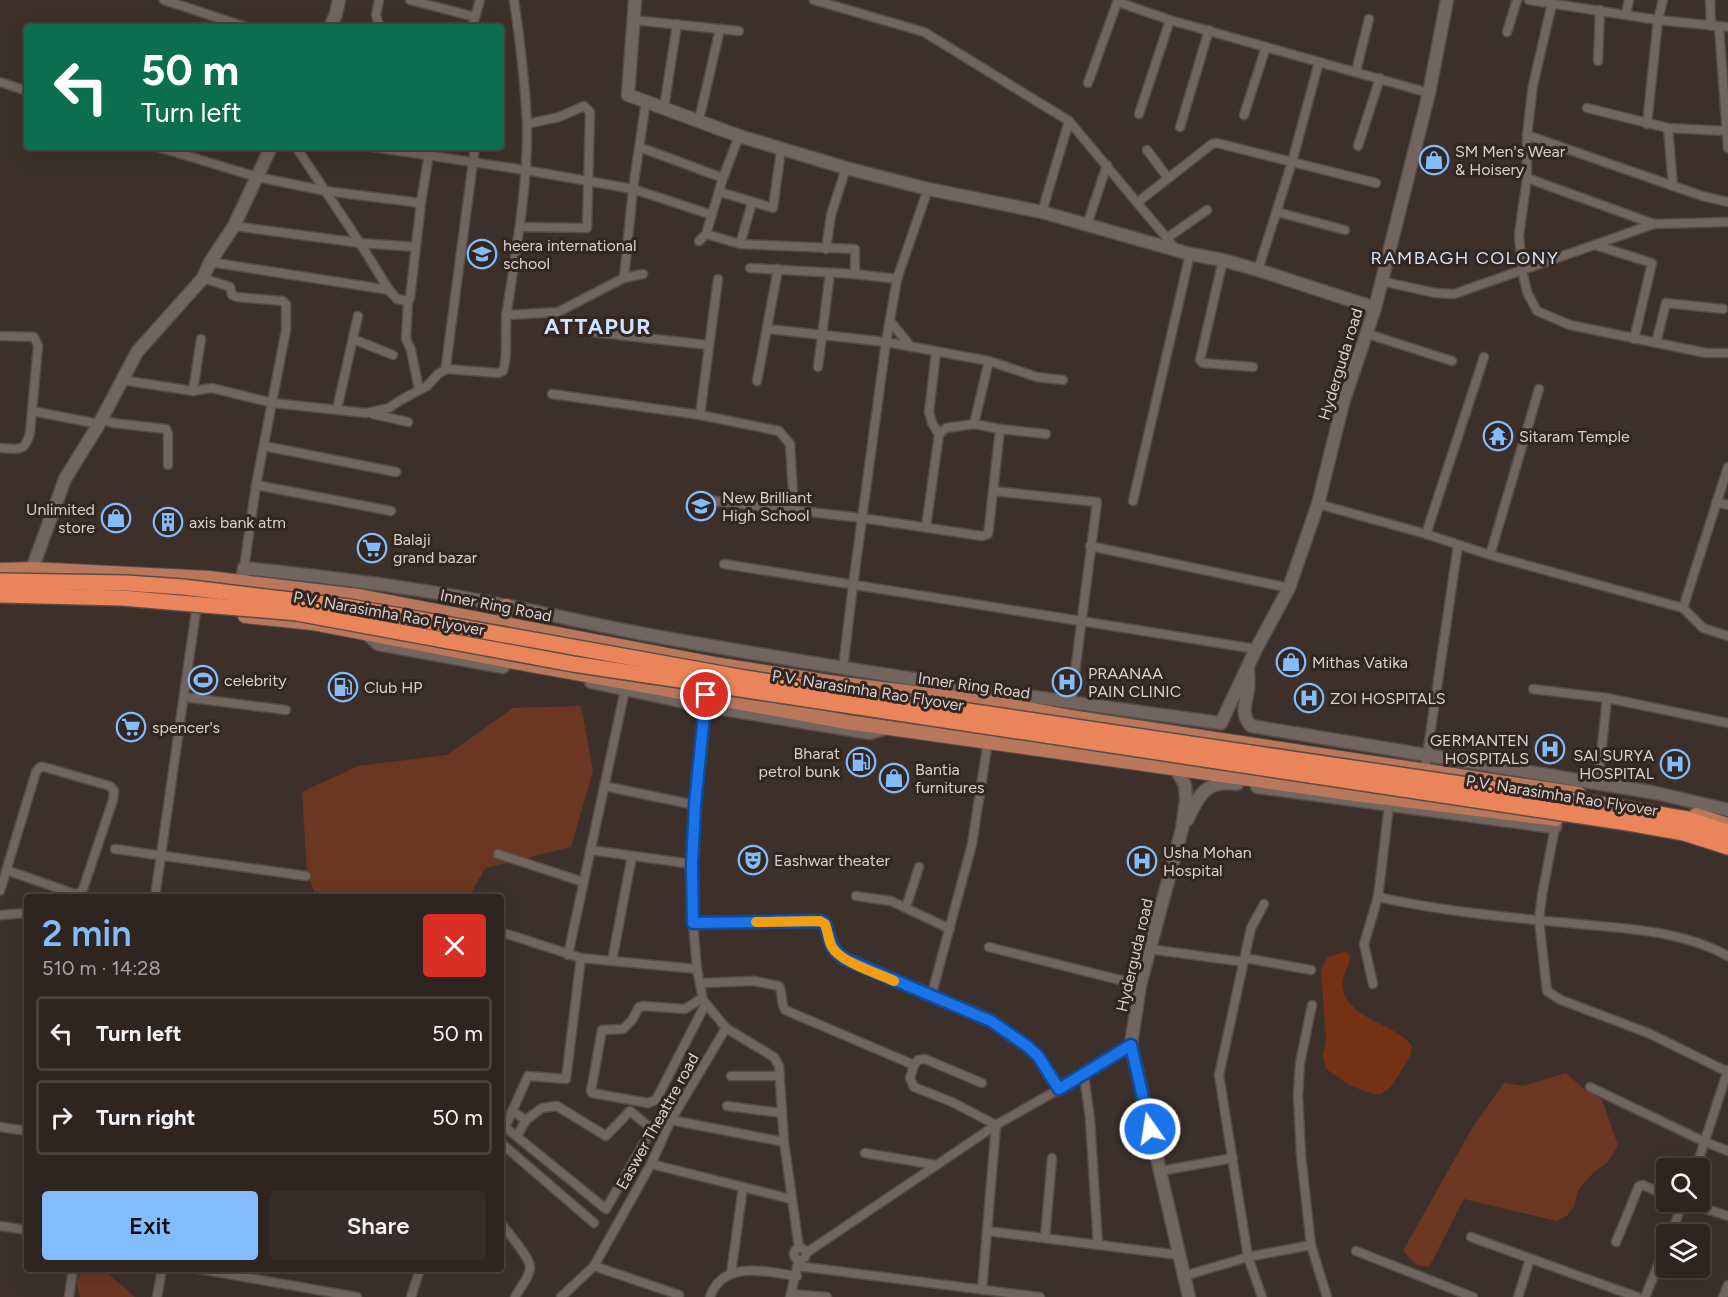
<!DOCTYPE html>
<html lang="en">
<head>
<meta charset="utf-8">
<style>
  body { margin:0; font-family:Figtree,sans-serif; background:#362c29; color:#f1f3f6; height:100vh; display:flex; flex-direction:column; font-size:22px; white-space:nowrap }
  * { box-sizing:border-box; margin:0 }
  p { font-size:20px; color:#a7a4a5 }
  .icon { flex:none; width:33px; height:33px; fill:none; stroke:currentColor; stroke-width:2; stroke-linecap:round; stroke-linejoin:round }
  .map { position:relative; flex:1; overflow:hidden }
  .sheet { position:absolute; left:24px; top:894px; width:480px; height:378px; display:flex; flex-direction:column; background:#2e2420; border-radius:6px; box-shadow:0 6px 24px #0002,0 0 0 2px #49413e }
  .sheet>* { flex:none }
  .top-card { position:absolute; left:24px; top:24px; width:480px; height:126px; border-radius:6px; box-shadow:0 6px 24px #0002,0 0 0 2px #49413e; background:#0b6e4f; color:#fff; overflow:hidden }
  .buttons { position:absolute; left:1656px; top:1158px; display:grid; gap:12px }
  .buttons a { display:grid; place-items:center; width:54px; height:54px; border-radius:6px; background:#2e2420; box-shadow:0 6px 24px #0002,0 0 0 2px #49413e; font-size:30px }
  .pin { position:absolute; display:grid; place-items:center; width:51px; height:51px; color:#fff; margin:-26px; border:3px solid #fff; border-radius:50%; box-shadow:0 2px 6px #0007 }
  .me { position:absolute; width:66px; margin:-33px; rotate:347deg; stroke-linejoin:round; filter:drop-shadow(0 0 4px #0008) }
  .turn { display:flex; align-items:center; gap:21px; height:126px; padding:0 18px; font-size:27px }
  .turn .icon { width:78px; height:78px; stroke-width:2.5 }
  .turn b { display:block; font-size:42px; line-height:51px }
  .round { display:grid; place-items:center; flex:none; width:63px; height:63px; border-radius:6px; background:#362c29 }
  .head { display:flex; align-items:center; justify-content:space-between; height:102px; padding:0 18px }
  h1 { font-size:36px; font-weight:600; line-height:45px; color:#84bcfb }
  .cta { display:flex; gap:12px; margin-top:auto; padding:12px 18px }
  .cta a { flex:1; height:69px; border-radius:6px; background:#84bcfb; color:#111; font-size:24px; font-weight:600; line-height:69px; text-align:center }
  .cta a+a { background:#362c29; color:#f1f3f6 }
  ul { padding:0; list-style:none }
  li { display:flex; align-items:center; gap:18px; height:75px; margin:0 12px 9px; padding:0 6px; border:3px solid #49413e; border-radius:6px }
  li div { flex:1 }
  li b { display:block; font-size:22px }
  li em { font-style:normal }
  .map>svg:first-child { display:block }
  .green { fill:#6b3722 }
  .water { fill:#743113 }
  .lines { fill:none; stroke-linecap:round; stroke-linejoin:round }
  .street-casing { stroke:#574c47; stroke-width:11 }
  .secondary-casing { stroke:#574c47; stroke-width:15 }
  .primary-casing { stroke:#574c47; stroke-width:16 }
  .highway-casing { stroke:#574c47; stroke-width:18 }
  .street { stroke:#72645e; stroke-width:8 }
  .secondary { stroke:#72645e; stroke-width:12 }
  .primary { stroke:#b9775c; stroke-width:14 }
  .highway { stroke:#e9845b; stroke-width:15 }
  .highway-bridge-casing { stroke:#574c47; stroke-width:18; stroke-linecap:butt }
  .highway-bridge { stroke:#e9845b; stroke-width:15 }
  .route-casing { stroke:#114b97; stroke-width:15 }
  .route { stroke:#1a73e8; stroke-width:10 }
  .slow { stroke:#f59e0b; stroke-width:10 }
  .labels { text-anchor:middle; stroke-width:6; stroke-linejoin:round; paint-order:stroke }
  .poi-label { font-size:16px; fill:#dad1ce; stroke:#332621; text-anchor:start }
  .street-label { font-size:16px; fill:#dad1ce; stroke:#332621 }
  .neighbourhood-label { font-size:18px; letter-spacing:1.5px; fill:#d0e5fd; stroke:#332621 }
  .district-label { font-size:22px; font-weight:bold; letter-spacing:1.5px; fill:#d0e5fd; stroke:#332621 }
</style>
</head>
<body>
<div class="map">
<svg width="1728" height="1297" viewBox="0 0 1728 1297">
  <rect width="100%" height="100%" fill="#3d302b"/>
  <g class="green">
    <path d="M581 706 593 771 571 847 485 868 469 897H316L307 873 302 792 358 766 447 755 513 708Z"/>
    <path d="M1566 1073 1583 1088 1602 1100 1618 1145 1608 1162 1594 1172 1578 1190 1574 1206 1567 1216 1556 1221 1464 1199 1429 1267 1417 1265 1403 1251 1471 1130 1504 1083 1523 1086Z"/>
    <path d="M86 1269 104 1270 135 1297H80L76 1280Z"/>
  </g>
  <path class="water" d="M1344 952 1348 953 1350 957C1350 965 1344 972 1343 980 1338 1018 1399 1024 1412 1046L1411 1054 1405 1065 1390 1088 1381 1094H1374L1362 1090 1349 1085 1326 1069 1323 1056 1326 1038 1321 970 1328 957Z"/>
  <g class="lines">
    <g class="street-casing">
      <g id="street">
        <path d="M164 0 246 27"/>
        <path d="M379 0 376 15 379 26 384 27"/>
        <path d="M410 0 475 17"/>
        <path d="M814 0 924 32 1069 121 1175 248"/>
        <path d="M1529 0 1658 20 1728 27"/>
        <path d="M1710 0 1711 26"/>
        <path d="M1118 2 1170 20 1429 93"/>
        <path d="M1552 4 1533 85 1527 135V178L1519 235 1522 270 1527 292 1537 311 1570 325 1706 353H1728"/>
        <path d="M1626 15 1629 0"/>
        <path d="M633 20 739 31"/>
        <path d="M472 27 480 0"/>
        <path d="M1719 27 1728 148"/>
        <path d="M1507 32 1517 0"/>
        <path d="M1598 61 1600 10"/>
        <path d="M1356 71 1369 19"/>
        <path d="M0 82 27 91"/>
        <path d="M1088 83 1118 0"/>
        <path d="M664 108 677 24"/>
        <path d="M1587 108 1668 128 1727 131"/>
        <path d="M1139 114 1170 20"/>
        <path d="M1244 115 1266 47"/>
        <path d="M699 120 720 29"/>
        <path d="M1647 124 1658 20 1663 0"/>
        <path d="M1180 127 1209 30"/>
        <path d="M1668 128 1673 186"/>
        <path d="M1527 135 1702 196 1728 202"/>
        <path d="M1358 146 1380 78"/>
        <path d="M158 147 257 177 326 191 421 203"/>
        <path d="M296 147 360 243 389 290 397 299 408 301 410 298 421 203 430 147"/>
        <path d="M373 147 525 170 633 189 712 215"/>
        <path d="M639 147 723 178"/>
        <path d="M1147 150 1168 178"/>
        <path d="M1527 178 1654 224"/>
        <path d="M720 192 773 208 781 150"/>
        <path d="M1138 202 1212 144 1217 143 1376 183"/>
        <path d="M1042 212 1069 121"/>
        <path d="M1277 212 1345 230"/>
        <path d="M1087 225 1107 165"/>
        <path d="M234 226 360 243 416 247"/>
        <path d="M520 227 587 228 590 112 584 106 559 117 527 124"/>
        <path d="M706 234 740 244 855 249V274L897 279"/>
        <path d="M1167 238 1207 210"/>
        <path d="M699 241 706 234 723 178 739 136"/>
        <path d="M740 244 752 203"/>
        <path d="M1595 245 1652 263 1634 339"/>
        <path d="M826 249 831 215 846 168"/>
        <path d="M1223 260 1200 360 1203 363 1253 367"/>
        <path d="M210 262 389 290"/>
        <path d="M750 268 855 274"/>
        <path d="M1258 270 1292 162 1319 62"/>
        <path d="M203 278 230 287 232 295 237 297 282 301 286 304V330L256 485 244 568"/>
        <path d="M624 278 633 189 646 101"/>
        <path d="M1381 281 1435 293 1454 294 1654 224 1728 222"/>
        <path d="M408 301 406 339 411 350 419 390"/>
        <path d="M506 315 558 312 624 278 643 274"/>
        <path d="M891 322 911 347"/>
        <path d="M768 329 886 342 989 361 1037 377 1063 380"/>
        <path d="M592 332 708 345"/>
        <path d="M1365 333 1452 361"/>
        <path d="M0 336 34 337 38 346 30 433C24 453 19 449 0 448"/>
        <path d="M353 339 393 355"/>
        <path d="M1656 343 1666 303 1723 309"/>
        <path d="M936 352 929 412 932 423 939 434"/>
        <path d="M818 367 830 273"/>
        <path d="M447 369 446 365 475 147"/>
        <path d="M122 380 193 391 212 388 273 403 366 413 389 408 401 400 427 386 438 374 447 369 498 373 503 371C509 353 504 331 507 311 516 249 528 187 527 124 525 82 520 41 514 0"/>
        <path d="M757 381 778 269"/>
        <path d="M193 391 201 339"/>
        <path d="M552 394 700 415 779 431 790 444 794 510"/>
        <path d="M337 409 358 316"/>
        <path d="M32 411 99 424"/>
        <path d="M373 414 408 422"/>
        <path d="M700 415 718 279"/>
        <path d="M101 419 113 423 166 429 168 434V465"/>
        <path d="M974 424 1000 429 1046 434"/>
        <path d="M264 446 396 472"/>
        <path d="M1728 467 1683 608 1703 628 1728 636"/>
        <path d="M256 485 391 511"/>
        <path d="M993 491 1097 502 1071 703"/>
        <path d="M706 500 862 518 982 536 988 534 989 527 1000 429"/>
        <path d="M1133 501 1190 254"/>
        <path d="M1716 502 1728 505"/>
        <path d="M1318 504 1426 534 1490 555 1683 608"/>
        <path d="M926 527 939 434 946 428 974 424 989 361"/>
        <path d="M1426 534 1484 357"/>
        <path d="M1090 546 1289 588"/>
        <path d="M1490 555 1539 389"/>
        <path d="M724 564 1256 649"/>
        <path d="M843 668 853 585 886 342 897 279 928 189"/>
        <path d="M1533 689 1607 698"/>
        <path d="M184 697 286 710"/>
        <path d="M1425 769 1458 545"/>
        <path d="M1598 784 1607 698 1728 723"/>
        <path d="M604 786 695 805"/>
        <path d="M1555 827 1542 895 1539 920 1547 991 1561 1000 1648 1033 1728 1072"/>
        <path d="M115 849 306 876"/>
        <path d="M590 850 692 864"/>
        <path d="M498 854 583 882"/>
        <path d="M0 891 36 772 40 767H44L110 786 114 791 113 800 82 892 76 894 69 892 6 870"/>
        <path d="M856 896 891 901 950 929"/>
        <path d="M155 897 196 611"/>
        <path d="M1378 897C1440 911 1505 917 1568 923 1623 929 1679 929 1728 956"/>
        <path d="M906 907 919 867"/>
        <path d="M0 915 27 913"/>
        <path d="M693 923 820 921 825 924C831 941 829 948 845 959L991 1021 1027 1046 1038 1056 1059 1089"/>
        <path d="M501 932 581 958 697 969"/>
        <path d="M989 947 1140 985"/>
        <path d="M1149 949 1244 962"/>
        <path d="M568 955 626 685"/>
        <path d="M1245 958 1311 970"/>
        <path d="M612 961 632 856"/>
        <path d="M700 983 754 981 779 986C783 993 780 1001 785 1010L914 1065 910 1078 914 1087 952 1102 996 1125 982 1290"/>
        <path d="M1373 984 1364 944 1378 897 1389 806"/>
        <path d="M931 997 972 844 988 741"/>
        <path d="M702 998 685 1009 644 1006 639 1007 632 1020 623 1029 602 1030 591 1091 592 1093 648 1103 656 1100 705 1005"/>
        <path d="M1312 1005 1300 1063 1298 1095 1301 1155 1311 1245 1327 1297"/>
        <path d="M726 1028 774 1057 779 1066 784 1142 799 1248"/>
        <path d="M914 1065 918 1060 925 1059 982 1083"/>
        <path d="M1084 1075 1090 1119 1098 1245"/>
        <path d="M731 1076H780"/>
        <path d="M1590 1087 1705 1142 1728 1151"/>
        <path d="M727 1106 782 1113"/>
        <path d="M671 1120 784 1142"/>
        <path d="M0 1127 27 1131"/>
        <path d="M505 1127 606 1209 652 1129 630 1111 606 1136 557 1106 542 1108 526 1120 512 1111"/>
        <path d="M501 1136 528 1076 566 1079 581 958"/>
        <path d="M517 1136 526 1120"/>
        <path d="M501 1143 594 1223"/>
        <path d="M865 1153 936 1165"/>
        <path d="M651 1164 791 1199"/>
        <path d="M1696 1168 1728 1070"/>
        <path d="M1160 1171 1233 1158"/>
        <path d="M1684 1202 1728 1216"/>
        <path d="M501 1223C508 1233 529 1256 530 1267 530 1277 519 1289 515 1297"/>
        <path d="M0 1226 27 1230"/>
        <path d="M987 1231 1179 1255"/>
        <path d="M1671 1234 1683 1202"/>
        <path d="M1471 1237 1637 1297"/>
        <path d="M1045 1238 1052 1158"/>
        <path d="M1616 1242 1639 1186 1643 1185 1666 1195"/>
        <circle cx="800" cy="1254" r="6"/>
        <path d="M1356 1251 1473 1297"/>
        <path d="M806 1253 996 1125 1084 1075 1131 1045"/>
        <path d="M594 1266 679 1295V1297"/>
        <path d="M797 1266 1040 1297"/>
        <path d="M199 1269 357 1297"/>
        <path d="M731 1274 743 1187"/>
        <path d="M1184 1276 1248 1257 1311 1245"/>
        <path d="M792 1294 827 1297"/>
        <path d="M69 1297 73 1269"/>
        <path d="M157 1297 162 1269"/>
        <path d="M411 1297 420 1269"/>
        <path d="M561 1297 594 1266 651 1164 671 1120 726 1028 703 1000 697 969 693 923 692 864 695 805 705 702"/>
        <path d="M710 1297C723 1259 766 1272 797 1276"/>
        <path d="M790 1297 799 1260"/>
        <path d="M1262 1297 1248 1257 1219 1075 1251 928 1264 904"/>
        <path d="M1518 1297 1530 1259"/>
        <path d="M1645 1297 1666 1246"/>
        <path d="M1723 1297 1728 1285"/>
      </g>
    </g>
    <g class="secondary-casing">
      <g id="secondary">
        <path d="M635 0 628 95 739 136 846 168 928 189 1042 212 1190 254 1223 260 1258 270 1375 308"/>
        <path d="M330 27 336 14 339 0"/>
        <path d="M31 576 32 569 65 479 99 424 137 352 203 278 210 262 234 226 271 147"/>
        <path d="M242 581 244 568C320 576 396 585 471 599 536 610 600 627 666 638 850 671 1035 698 1221 723L1256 649 1289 588 1318 504 1343 403 1375 308 1429 93 1447 0"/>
        <path d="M367 634 378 644 503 667"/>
        <path d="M1248 669C1248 676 1249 682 1248 689 1246 703 1240 714 1251 726L1656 793 1728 810"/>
        <path d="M591 682 704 706 870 733 886 728"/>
        <path d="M1169 766 1177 771 1185 785 1186 800 1182 829 1140 985 1131 1045 1189 1297"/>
        <path d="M1257 787 1555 827 1556 819"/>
        <path d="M1187 820C1199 795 1206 779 1237 784"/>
      </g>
    </g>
    <g class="primary-casing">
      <g id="primary">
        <path d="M0 570 32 569 209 578 358 596 714 664 842 684 996 703 1070 717 1579 794"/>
        <path d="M245 616 312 623 509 661 847 722 1355 794 1556 819"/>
        <path d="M503 623 506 606"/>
        <path d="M1696 815 1728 825"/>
      </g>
    </g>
    <g class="highway-casing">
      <g id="highway">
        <path d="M1630 809 1687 819 1728 832"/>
        <path d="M1628 823 1684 833 1728 847"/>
      </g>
    </g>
    <use href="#street" class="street"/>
    <use href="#secondary" class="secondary"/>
    <use href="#primary" class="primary"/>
    <use href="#highway" class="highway"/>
    <g class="highway-bridge-casing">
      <g id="highway-bridge">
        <path d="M0 581 126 583 183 587 350 607 745 678 1630 809"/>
        <path d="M0 595 122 598 297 613 573 664 1628 823"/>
      </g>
    </g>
    <use href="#highway-bridge" class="highway-bridge"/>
  </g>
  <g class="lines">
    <g class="route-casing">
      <path id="route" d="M706 695 695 804 692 864 693 923 820 921 825 924C831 941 829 948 845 959L991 1021 1027 1046 1038 1056 1059 1089 1131 1045 1150 1129"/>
    </g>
    <use href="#route" class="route"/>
    <path class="slow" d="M756 922 820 921 825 924C828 931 828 940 832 947 840 962 877 973 894 981"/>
  </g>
  <defs>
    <g id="shop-ring" transform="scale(1.5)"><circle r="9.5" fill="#332621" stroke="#84bcfb" stroke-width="1.5"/><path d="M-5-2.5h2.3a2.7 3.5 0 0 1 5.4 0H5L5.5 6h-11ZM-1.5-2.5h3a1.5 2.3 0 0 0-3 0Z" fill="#84bcfb"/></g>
    <g id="university-ring" transform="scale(1.5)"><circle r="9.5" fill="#332621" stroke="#84bcfb" stroke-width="1.5"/><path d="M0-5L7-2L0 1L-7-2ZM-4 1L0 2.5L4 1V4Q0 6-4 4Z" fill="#84bcfb"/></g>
    <g id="temple-ring" transform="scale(1.5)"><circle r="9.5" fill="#332621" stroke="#84bcfb" stroke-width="1.5"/><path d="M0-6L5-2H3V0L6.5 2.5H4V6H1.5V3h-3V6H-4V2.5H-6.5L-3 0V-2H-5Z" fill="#84bcfb"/></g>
    <g id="building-ring" transform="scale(1.5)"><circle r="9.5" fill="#332621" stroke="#84bcfb" stroke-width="1.5"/><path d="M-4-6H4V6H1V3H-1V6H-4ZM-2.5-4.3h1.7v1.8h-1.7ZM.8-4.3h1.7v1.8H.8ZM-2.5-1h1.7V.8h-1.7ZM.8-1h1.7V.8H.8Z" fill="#84bcfb"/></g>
    <g id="supermarket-ring" transform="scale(1.5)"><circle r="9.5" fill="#332621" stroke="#84bcfb" stroke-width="1.5"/><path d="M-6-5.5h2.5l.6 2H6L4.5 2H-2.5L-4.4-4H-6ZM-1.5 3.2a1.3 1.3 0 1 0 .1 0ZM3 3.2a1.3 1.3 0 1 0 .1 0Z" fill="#84bcfb"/></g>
    <g id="stadium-ring" transform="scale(1.5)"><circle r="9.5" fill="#332621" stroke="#84bcfb" stroke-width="1.5"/><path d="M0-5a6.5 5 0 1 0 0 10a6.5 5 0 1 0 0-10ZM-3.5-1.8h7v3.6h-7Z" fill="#84bcfb"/></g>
    <g id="hospital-ring" transform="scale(1.5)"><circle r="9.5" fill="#332621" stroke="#84bcfb" stroke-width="1.5"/><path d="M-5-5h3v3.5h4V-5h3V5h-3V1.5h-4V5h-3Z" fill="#84bcfb"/></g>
    <g id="fuel-ring" transform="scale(1.5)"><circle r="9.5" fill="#332621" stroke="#84bcfb" stroke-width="1.5"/><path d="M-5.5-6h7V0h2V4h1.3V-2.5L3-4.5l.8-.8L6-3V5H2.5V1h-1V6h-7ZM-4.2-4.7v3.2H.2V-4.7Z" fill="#84bcfb"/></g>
    <g id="theatre-ring" transform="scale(1.5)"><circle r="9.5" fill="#332621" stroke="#84bcfb" stroke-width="1.5"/><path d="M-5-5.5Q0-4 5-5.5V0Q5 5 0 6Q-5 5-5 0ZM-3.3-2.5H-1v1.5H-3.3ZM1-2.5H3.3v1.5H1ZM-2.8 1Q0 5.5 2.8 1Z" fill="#84bcfb"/></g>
  </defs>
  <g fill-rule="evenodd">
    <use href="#shop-ring" x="1434" y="160"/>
    <use href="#university-ring" x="482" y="254"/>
    <use href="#temple-ring" x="1498" y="436"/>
    <use href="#university-ring" x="701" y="506"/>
    <use href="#shop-ring" x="116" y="518"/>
    <use href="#building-ring" x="168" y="522"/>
    <use href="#supermarket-ring" x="372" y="548"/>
    <use href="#shop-ring" x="1291" y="662"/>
    <use href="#stadium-ring" x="203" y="680"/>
    <use href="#hospital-ring" x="1067" y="682"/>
    <use href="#fuel-ring" x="343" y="687"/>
    <use href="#hospital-ring" x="1309" y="698"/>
    <use href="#supermarket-ring" x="131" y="727"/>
    <use href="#hospital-ring" x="1550" y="749"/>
    <use href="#fuel-ring" x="861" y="762"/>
    <use href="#hospital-ring" x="1675" y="764"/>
    <use href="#shop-ring" x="894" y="778"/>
    <use href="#theatre-ring" x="753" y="860"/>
    <use href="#hospital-ring" x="1142" y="861"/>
  </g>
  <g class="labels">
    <g class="poi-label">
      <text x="1455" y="157">SM Men's Wear<tspan x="1455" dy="18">&amp; Hoisery</tspan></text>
      <text x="503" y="251">heera international<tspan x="503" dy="18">school</tspan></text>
      <text x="1519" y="442">Sitaram Temple</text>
      <text x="722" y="503">New Brilliant<tspan x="722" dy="18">High School</tspan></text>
      <text x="95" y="515" text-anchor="end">Unlimited<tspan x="95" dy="18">store</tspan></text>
      <text x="189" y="528">axis bank atm</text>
      <text x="393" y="545">Balaji<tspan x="393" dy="18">grand bazar</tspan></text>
      <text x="1312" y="668">Mithas Vatika</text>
      <text x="1088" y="679">PRAANAA<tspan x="1088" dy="18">PAIN CLINIC</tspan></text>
      <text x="224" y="686">celebrity</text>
      <text x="364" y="693">Club HP</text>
      <text x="1330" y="704">ZOI HOSPITALS</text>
      <text x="152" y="733">spencer's</text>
      <text x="1529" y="746" text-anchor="end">GERMANTEN<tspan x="1529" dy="18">HOSPITALS</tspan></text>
      <text x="840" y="759" text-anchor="end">Bharat<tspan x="840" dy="18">petrol bunk</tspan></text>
      <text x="1654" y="761" text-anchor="end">SAI SURYA<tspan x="1654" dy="18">HOSPITAL</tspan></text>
      <text x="915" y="775">Bantia<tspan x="915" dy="18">furnitures</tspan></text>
      <text x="1163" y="858">Usha Mohan<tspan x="1163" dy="18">Hospital</tspan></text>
      <text x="774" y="866">Eashwar theater</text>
    </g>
    <g class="street-label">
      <text transform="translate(1340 364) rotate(-73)" y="6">Hyderguda road</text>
      <text transform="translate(496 605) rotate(11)" y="6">Inner Ring Road</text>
      <text transform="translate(389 613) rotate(10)" y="6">P.V. Narasimha Rao Flyover</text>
      <text transform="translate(974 685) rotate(8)" y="6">Inner Ring Road</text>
      <text transform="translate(868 690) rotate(9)" y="6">P.V. Narasimha Rao Flyover</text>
      <text transform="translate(1562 795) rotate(9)" y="6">P.V. Narasimha Rao Flyover</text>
      <text transform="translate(1134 955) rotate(-77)" y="6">Hyderguda road</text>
      <text transform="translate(657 1121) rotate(-61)" y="6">Easwer Theattre road</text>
    </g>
    <g class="neighbourhood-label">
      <text x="1465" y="264">RAMBAGH COLONY</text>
    </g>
    <g class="district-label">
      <text x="598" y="334">ATTAPUR</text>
    </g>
  </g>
</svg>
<div class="buttons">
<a><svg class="icon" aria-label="search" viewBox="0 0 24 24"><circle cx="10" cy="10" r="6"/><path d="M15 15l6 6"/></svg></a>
<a><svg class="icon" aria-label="layers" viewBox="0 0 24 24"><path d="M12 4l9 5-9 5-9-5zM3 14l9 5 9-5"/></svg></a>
</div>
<div class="pin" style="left:706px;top:695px;background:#d93025"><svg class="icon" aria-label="arrive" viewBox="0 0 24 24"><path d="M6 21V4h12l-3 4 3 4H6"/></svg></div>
<svg class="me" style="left:1150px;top:1129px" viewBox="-20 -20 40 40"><circle r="17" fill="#1a73e8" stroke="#fff" stroke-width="3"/><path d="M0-11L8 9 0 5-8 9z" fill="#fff"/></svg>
<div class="top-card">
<div class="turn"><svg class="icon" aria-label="left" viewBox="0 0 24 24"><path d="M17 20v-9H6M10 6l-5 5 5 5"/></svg><div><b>50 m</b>Turn left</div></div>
</div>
<section class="sheet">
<div class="head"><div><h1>2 min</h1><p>510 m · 14:28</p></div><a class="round" style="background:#d93025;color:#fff"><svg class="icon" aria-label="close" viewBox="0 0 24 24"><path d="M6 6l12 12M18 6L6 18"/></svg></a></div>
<ul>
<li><svg class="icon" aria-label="left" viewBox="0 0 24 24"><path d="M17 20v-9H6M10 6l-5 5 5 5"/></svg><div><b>Turn left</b></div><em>50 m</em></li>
<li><svg class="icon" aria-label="right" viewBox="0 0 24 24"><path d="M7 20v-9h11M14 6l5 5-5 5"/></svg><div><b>Turn right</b></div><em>50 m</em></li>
</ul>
<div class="cta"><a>Exit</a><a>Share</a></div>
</section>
</div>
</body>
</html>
